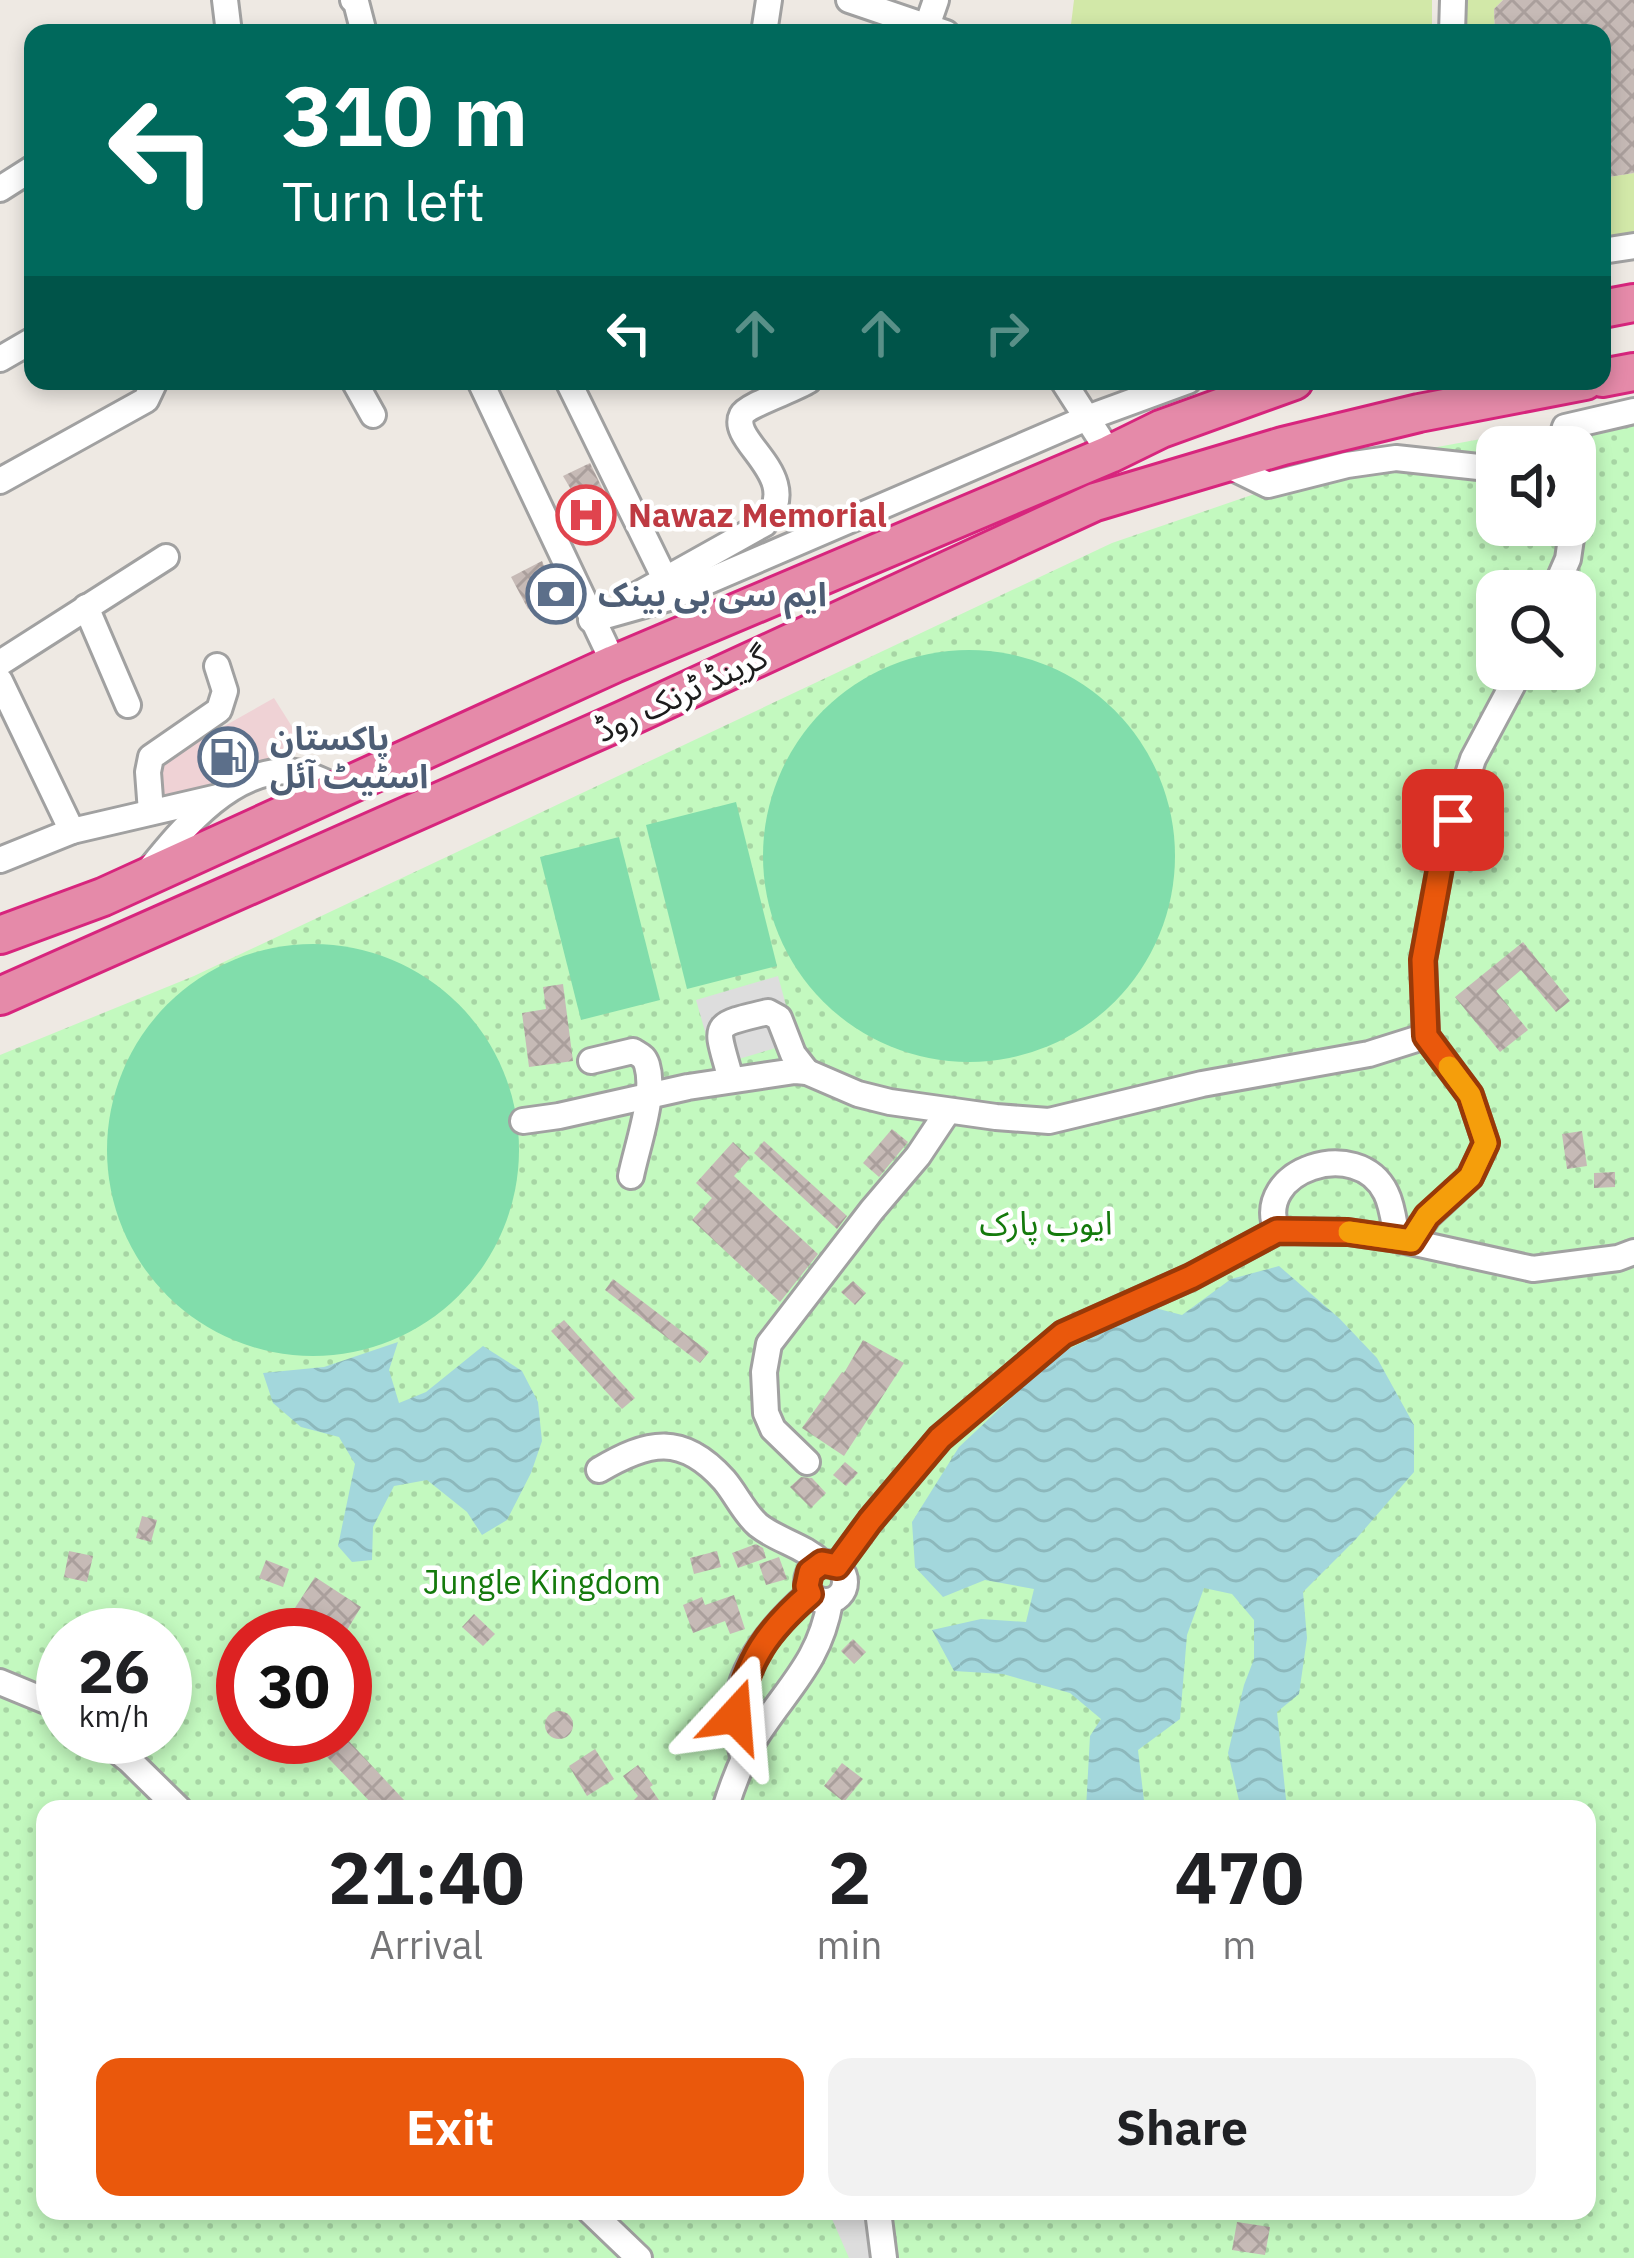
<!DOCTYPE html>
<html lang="en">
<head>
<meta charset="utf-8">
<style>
  body { margin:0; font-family:"IBM Plex Sans","Noto Sans Arabic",sans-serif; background:#f2f2f2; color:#202124; height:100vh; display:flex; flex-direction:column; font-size:45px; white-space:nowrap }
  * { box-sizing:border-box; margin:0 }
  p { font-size:39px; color:#757577 }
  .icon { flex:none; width:66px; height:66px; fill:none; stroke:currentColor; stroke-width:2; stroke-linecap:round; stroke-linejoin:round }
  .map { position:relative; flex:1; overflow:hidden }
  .sheet { position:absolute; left:36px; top:1800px; width:1560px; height:420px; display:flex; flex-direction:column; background:#fff; border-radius:24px; box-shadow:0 6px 18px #0003 }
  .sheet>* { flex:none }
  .hud { position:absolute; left:24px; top:24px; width:1587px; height:366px; border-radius:24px; box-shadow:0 6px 18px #0003; background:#00695c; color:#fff; overflow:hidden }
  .fabs { position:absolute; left:1476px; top:426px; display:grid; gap:24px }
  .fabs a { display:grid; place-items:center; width:120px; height:120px; border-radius:24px; background:#fff; box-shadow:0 6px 18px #0003; font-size:60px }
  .speed { position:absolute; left:36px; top:1608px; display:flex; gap:24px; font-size:60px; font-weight:700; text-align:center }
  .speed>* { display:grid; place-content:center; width:156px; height:156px; border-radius:50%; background:#fff; box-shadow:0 6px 18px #0003; line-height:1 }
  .speed small { font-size:30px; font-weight:400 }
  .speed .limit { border:18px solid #d22; background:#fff; color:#111 }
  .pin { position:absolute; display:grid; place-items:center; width:102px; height:102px; color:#fff; margin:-51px; border-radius:24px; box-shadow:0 6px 18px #0006 }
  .me { position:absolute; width:132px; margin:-66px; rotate:19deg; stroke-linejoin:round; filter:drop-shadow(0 0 9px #0008) }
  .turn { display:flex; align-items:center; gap:42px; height:252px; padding:0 60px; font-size:54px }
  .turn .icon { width:156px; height:156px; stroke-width:2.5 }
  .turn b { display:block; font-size:84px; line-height:102px }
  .lanes { display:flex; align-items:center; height:114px; padding:0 60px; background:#0003; justify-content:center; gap:60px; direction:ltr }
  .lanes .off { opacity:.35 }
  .eta { display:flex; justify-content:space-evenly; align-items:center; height:204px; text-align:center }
  .eta b { font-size:72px; font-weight:700; line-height:84px }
  .primary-button { display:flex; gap:24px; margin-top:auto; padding:24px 60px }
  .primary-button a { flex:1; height:138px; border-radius:24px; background:#ea580c; color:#fff; font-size:48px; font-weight:700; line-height:138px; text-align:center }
  .primary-button a+a { background:#f2f2f2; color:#202124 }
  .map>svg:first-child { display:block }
  .commercial { fill:#efd2d5 }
  .grass { fill:#d2e8a8 }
  .park { fill:url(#park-dots); fill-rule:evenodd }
  .pitch { fill:#81ddab }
  .parking { fill:#ddd }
  .water { fill:url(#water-waves) }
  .building { fill:url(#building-cross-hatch) }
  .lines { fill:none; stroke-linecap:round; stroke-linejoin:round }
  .minor-casing { stroke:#a1a1a1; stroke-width:30 }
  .highway-casing { stroke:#d7257d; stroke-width:42 }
  .minor { stroke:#fff; stroke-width:24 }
  .highway { stroke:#e58aa9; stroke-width:36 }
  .route-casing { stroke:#983908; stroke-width:30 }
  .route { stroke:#ea580c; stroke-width:21 }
  .slow { stroke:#f59e0b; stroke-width:21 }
  .labels { text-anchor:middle; stroke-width:9; stroke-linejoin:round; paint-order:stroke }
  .health-label { font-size:33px; font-weight:bold; fill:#be3a42; stroke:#fff; text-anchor:start }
  .service-label { font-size:33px; font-weight:bold; fill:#4e5e75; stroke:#fff; text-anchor:start }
  .street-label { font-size:33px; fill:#1d1d1d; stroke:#fff }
  .park-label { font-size:33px; fill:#147a0c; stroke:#fff }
</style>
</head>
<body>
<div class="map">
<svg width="1634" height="2258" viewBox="0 0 1634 2258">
  <defs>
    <pattern id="park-dots" width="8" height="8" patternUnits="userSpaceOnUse" patternTransform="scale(3)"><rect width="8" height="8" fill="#c3f9bf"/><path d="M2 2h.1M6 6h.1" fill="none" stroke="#a7d5a4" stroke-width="1.8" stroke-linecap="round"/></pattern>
    <pattern id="water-waves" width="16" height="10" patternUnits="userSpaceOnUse" patternTransform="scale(3)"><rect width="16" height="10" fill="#a3d7dc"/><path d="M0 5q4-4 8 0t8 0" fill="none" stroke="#8cb8bc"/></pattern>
    <pattern id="building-cross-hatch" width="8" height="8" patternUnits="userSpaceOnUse" patternTransform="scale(3)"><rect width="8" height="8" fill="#c6bab6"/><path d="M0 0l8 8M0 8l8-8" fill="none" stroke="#aa9f9c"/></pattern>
  </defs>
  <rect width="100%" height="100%" fill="#eee9e3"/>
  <path class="commercial" d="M274 698 306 749 175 808 159 802 162 761Z"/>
  <g class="grass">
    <path d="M1074 0H1432V33H1070Z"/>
    <path d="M1453 0H1503L1494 9 1495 33H1452Z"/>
    <path d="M1634 173V243L1602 247V178Z"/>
  </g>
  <path class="park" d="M1634 415V2258H0V1055L194 976 1112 543 1339 465 1573 422ZM1497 447H1575V525H1497ZM1497 591H1575V669H1497ZM63 1635H165V1737H63ZM243 1635H345V1737H243ZM45 1809H1587V2211H45Z"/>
  <g class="pitch">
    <circle cx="969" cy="856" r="206"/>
    <path d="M736 802 777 966 687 989 646 825Z"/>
    <path d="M619 837 660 1000 581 1020 540 857Z"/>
    <circle cx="313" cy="1150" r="206"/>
  </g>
  <g class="parking">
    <path d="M778 976 796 1042 715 1066 696 1000Z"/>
    <path d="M824 2211H874L882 2258H849L832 2219Z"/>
  </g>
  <g class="water">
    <path d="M1279 1266 1339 1318 1377 1358 1414 1425V1472L1356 1539 1303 1592 1307 1638 1299 1694 1277 1712 1287 1809H1241L1228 1753 1244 1685 1254 1659V1620L1232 1594 1204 1588 1187 1635 1180 1719 1138 1750 1145 1809H1086L1090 1736 1101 1719 1070 1693 1003 1674 954 1671 932 1630 981 1619 1026 1622 1034 1589 985 1580 943 1597 915 1567 912 1522 959 1447 1058 1354 1155 1308 1182 1315 1231 1279Z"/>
    <path d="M398 1342 389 1370 399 1403 426 1392 483 1346 522 1371 538 1402 542 1441 531 1473 507 1520 482 1535 467 1512 427 1480 394 1486 373 1527 372 1560 352 1562 338 1546 355 1464 339 1437 301 1427 273 1403 263 1373 324 1367Z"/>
  </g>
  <g class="building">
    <path d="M1503 0H1634V173L1602 178V33H1495L1494 9Z"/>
    <path d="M590 463 609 502 586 515 563 476Z"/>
    <path d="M542 561 556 594 528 609 511 577Z"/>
    <path d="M221 733 228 757 209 766 201 743Z"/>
    <path d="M1523 942 1570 1001 1556 1012 1521 970 1496 991 1528 1030 1500 1052 1455 997Z"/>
    <path d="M563 984 573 1061 529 1067 522 1013 546 1009 543 987Z"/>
    <path d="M892 1129 908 1142 879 1177 863 1163Z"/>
    <path d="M1582 1131 1587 1166 1567 1169 1562 1134Z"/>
    <path d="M764 1141 847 1216 837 1229 754 1153Z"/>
    <path d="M733 1142 750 1158 734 1176 818 1254 780 1302 692 1220 712 1198 696 1183Z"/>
    <path d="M1615 1172V1187L1594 1188V1173Z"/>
    <path d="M613 1279 709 1352 700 1363 605 1290Z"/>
    <path d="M853 1281 866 1293 855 1305 841 1292Z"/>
    <path d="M564 1320 635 1398 622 1409 551 1331Z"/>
    <path d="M863 1340 904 1363 844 1456 802 1428 842 1372 844 1373Z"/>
    <path d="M845 1462 858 1473 846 1486 833 1475Z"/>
    <path d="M801 1477 812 1478 826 1493 811 1508 790 1487Z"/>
    <path d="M142 1516 157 1520 151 1542 136 1538Z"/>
    <path d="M756 1544 763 1548 766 1558 738 1568 732 1553Z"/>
    <path d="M69 1551 93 1556 87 1582 64 1577Z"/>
    <path d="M717 1551 721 1567 694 1574 690 1558Z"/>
    <path d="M779 1557 787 1579 766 1585 759 1564Z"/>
    <path d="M266 1560 289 1569 283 1587 259 1578Z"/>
    <path d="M315 1577 361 1607 344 1635H295L291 1614Z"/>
    <path d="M734 1595 745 1629 730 1634 725 1621 693 1633 683 1605 702 1597 705 1605Z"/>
    <path d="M474 1614 495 1634 483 1646 462 1627Z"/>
    <path d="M853 1639 866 1652 854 1664 841 1651Z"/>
    <circle cx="559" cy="1725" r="14"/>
    <path d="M308 1737H345L404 1800 394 1809H377Z"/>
    <path d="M595 1749 614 1779 587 1796 569 1766Z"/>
    <path d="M842 1763 863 1779 844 1802 824 1786Z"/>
    <path d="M638 1765 653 1785 650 1787 665 1809H638L634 1800 638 1796 623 1776Z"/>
    <path d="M1237 2222 1270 2227 1265 2255 1232 2250Z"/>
  </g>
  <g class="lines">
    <g class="minor-casing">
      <g id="minor">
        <path d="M225 0 229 33"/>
        <path d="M353 0 356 2 364 33"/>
        <path d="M849 0 946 33"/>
        <path d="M927 26 936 0"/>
        <path d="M764 33 769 0"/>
        <path d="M1452 33 1453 0"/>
        <path d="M0 189 33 168"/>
        <path d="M1602 251 1634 246"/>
        <path d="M0 359 33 340"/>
        <path d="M354 381 373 415"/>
        <path d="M480 381 614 664"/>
        <path d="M568 381 665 579"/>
        <path d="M1063 381 1110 454"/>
        <path d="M1559 447 1565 427 1634 411"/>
        <path d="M1225 464 1268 485 1347 465 1396 458 1497 469"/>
        <path d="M0 481 146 400 155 381"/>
        <path d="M1554 591 1568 559 1573 525"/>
        <path d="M630 599 764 524C806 476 728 442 742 415 747 405 794 390 808 381"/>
        <path d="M86 607 128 705"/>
        <path d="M591 620 669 598 1087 418 1188 381"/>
        <path d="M0 663 166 557"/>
        <path d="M0 681 72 831 218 797"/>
        <path d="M151 812 148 772 151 757 219 710 225 691 217 666"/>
        <path d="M0 860 72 831"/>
        <path d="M149 870C183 828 235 764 296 772 311 774 326 783 341 789"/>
        <path d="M591 1061 633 1051C641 1056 644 1056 647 1065 656 1095 637 1146 631 1176"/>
        <path d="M731 1080C716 1023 708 1026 768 1012L779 1018 793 1054 807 1072"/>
        <path d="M523 1121 559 1116 688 1087 795 1071 807 1072 858 1094 890 1102 996 1117 1049 1121 1202 1084 1369 1054 1426 1036"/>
        <path d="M1277 1231C1252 1170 1358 1135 1386 1193 1393 1207 1394 1224 1397 1239"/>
        <path d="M1411 1241 1428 1216 1470 1177 1486 1143 1470 1095 1426 1036 1423 960 1443 851 1473 759 1521 669"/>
        <path d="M807 1462 773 1429 766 1413 764 1372 769 1344 872 1210 918 1156 948 1111"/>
        <path d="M599 1470C648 1441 682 1433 724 1480 736 1494 744 1513 758 1525 778 1541 803 1545 822 1563"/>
        <circle cx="826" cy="1582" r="19"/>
        <path d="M837 1566 870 1521 940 1438 1063 1334 1191 1277 1277 1231 1348 1232 1397 1239 1533 1269 1618 1258 1634 1252"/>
        <path d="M0 1682 63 1708"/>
        <path d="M100 1737 129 1760 179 1809"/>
        <path d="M744 1761C741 1746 735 1728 736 1713 739 1664 775 1624 810 1593"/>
        <path d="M725 1809C733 1783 744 1754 759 1732 790 1685 820 1660 830 1602"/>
        <path d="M590 2211 639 2258"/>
        <path d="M878 2211 884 2258"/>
      </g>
    </g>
    <g class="highway-casing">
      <g id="highway">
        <path d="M1602 309 1634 303"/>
        <path d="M1602 378 1634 372"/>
        <path d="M0 935 103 897 614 664 1110 454 1161 429 1294 381"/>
        <path d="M0 996 623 720 1095 502 1283 446 1419 413 1585 381"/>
      </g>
    </g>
    <use href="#minor" class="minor"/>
    <use href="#highway" class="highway"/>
  </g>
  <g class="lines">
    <g class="route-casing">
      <path id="route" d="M735 1716C748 1659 767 1631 810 1594L807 1586 810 1572 822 1563 837 1566 870 1521 940 1438 1063 1334 1191 1277 1277 1231 1348 1232 1411 1241 1427 1216 1470 1177 1486 1143 1470 1095 1426 1036 1423 960 1443 851 1453 820"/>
    </g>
    <use href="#route" class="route"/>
    <path class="slow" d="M1349 1232 1411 1241 1427 1216 1470 1177 1486 1143 1470 1095 1449 1067"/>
  </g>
  <defs>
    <g id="hospital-ring" transform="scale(3)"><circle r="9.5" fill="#fff" stroke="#e0444e" stroke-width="1.5"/><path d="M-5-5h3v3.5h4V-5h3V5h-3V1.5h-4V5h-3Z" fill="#e0444e"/></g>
    <g id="bank-ring" transform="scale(3)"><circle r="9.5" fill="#fff" stroke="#5c6f8a" stroke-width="1.5"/><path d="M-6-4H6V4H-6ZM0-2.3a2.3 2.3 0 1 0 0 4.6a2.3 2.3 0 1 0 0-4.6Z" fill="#5c6f8a"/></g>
    <g id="fuel-ring" transform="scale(3)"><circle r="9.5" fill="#fff" stroke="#5c6f8a" stroke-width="1.5"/><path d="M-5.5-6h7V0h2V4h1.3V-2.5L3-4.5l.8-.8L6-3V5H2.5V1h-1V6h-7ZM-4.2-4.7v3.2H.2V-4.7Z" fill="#5c6f8a"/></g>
  </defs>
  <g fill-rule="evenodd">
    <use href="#hospital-ring" x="586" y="515"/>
    <use href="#bank-ring" x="556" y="594"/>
    <use href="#fuel-ring" x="228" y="757"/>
  </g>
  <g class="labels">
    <g class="health-label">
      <text x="628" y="527">Nawaz Memorial</text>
    </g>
    <g class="service-label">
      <text x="598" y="606">ایم سی بی بینک</text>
      <text x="270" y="750">پاکستان<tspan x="270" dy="38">اسٹیٹ آئل</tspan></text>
    </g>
    <g class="street-label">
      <text transform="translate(681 693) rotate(-25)" y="12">گرینڈ ٹرنک روڈ</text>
    </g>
    <g class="park-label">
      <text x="1046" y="1235">ایوب پارک</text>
      <text x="542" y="1594">Jungle Kingdom</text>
    </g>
  </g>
</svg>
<div class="fabs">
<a><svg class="icon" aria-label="sound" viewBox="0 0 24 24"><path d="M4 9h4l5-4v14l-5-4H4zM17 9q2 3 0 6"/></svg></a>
<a><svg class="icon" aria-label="search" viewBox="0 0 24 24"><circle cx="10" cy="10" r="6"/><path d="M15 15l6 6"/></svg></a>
</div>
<div class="speed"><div>26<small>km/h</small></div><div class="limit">30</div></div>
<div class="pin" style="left:1453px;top:820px;background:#d93025"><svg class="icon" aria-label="arrive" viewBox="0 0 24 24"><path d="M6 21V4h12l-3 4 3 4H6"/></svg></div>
<svg class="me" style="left:735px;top:1716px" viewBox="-20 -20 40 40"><path d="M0-17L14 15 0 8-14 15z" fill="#ea580c" stroke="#fff" stroke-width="4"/></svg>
<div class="hud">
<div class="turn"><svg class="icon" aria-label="left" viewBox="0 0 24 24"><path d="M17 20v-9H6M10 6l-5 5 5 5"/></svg><div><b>310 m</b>Turn left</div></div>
<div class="lanes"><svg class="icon" aria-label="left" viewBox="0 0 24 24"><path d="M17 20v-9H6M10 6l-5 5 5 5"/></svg><svg class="icon off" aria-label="ahead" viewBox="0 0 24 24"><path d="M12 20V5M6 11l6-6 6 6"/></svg><svg class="icon off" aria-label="ahead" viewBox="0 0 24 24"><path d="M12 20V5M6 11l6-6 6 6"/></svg><svg class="icon off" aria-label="right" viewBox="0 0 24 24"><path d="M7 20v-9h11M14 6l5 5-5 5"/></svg></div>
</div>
<section class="sheet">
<div class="eta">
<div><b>21:40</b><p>Arrival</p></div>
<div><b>2</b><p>min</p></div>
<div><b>470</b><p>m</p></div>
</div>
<div class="primary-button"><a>Exit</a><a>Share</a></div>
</section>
</div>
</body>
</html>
